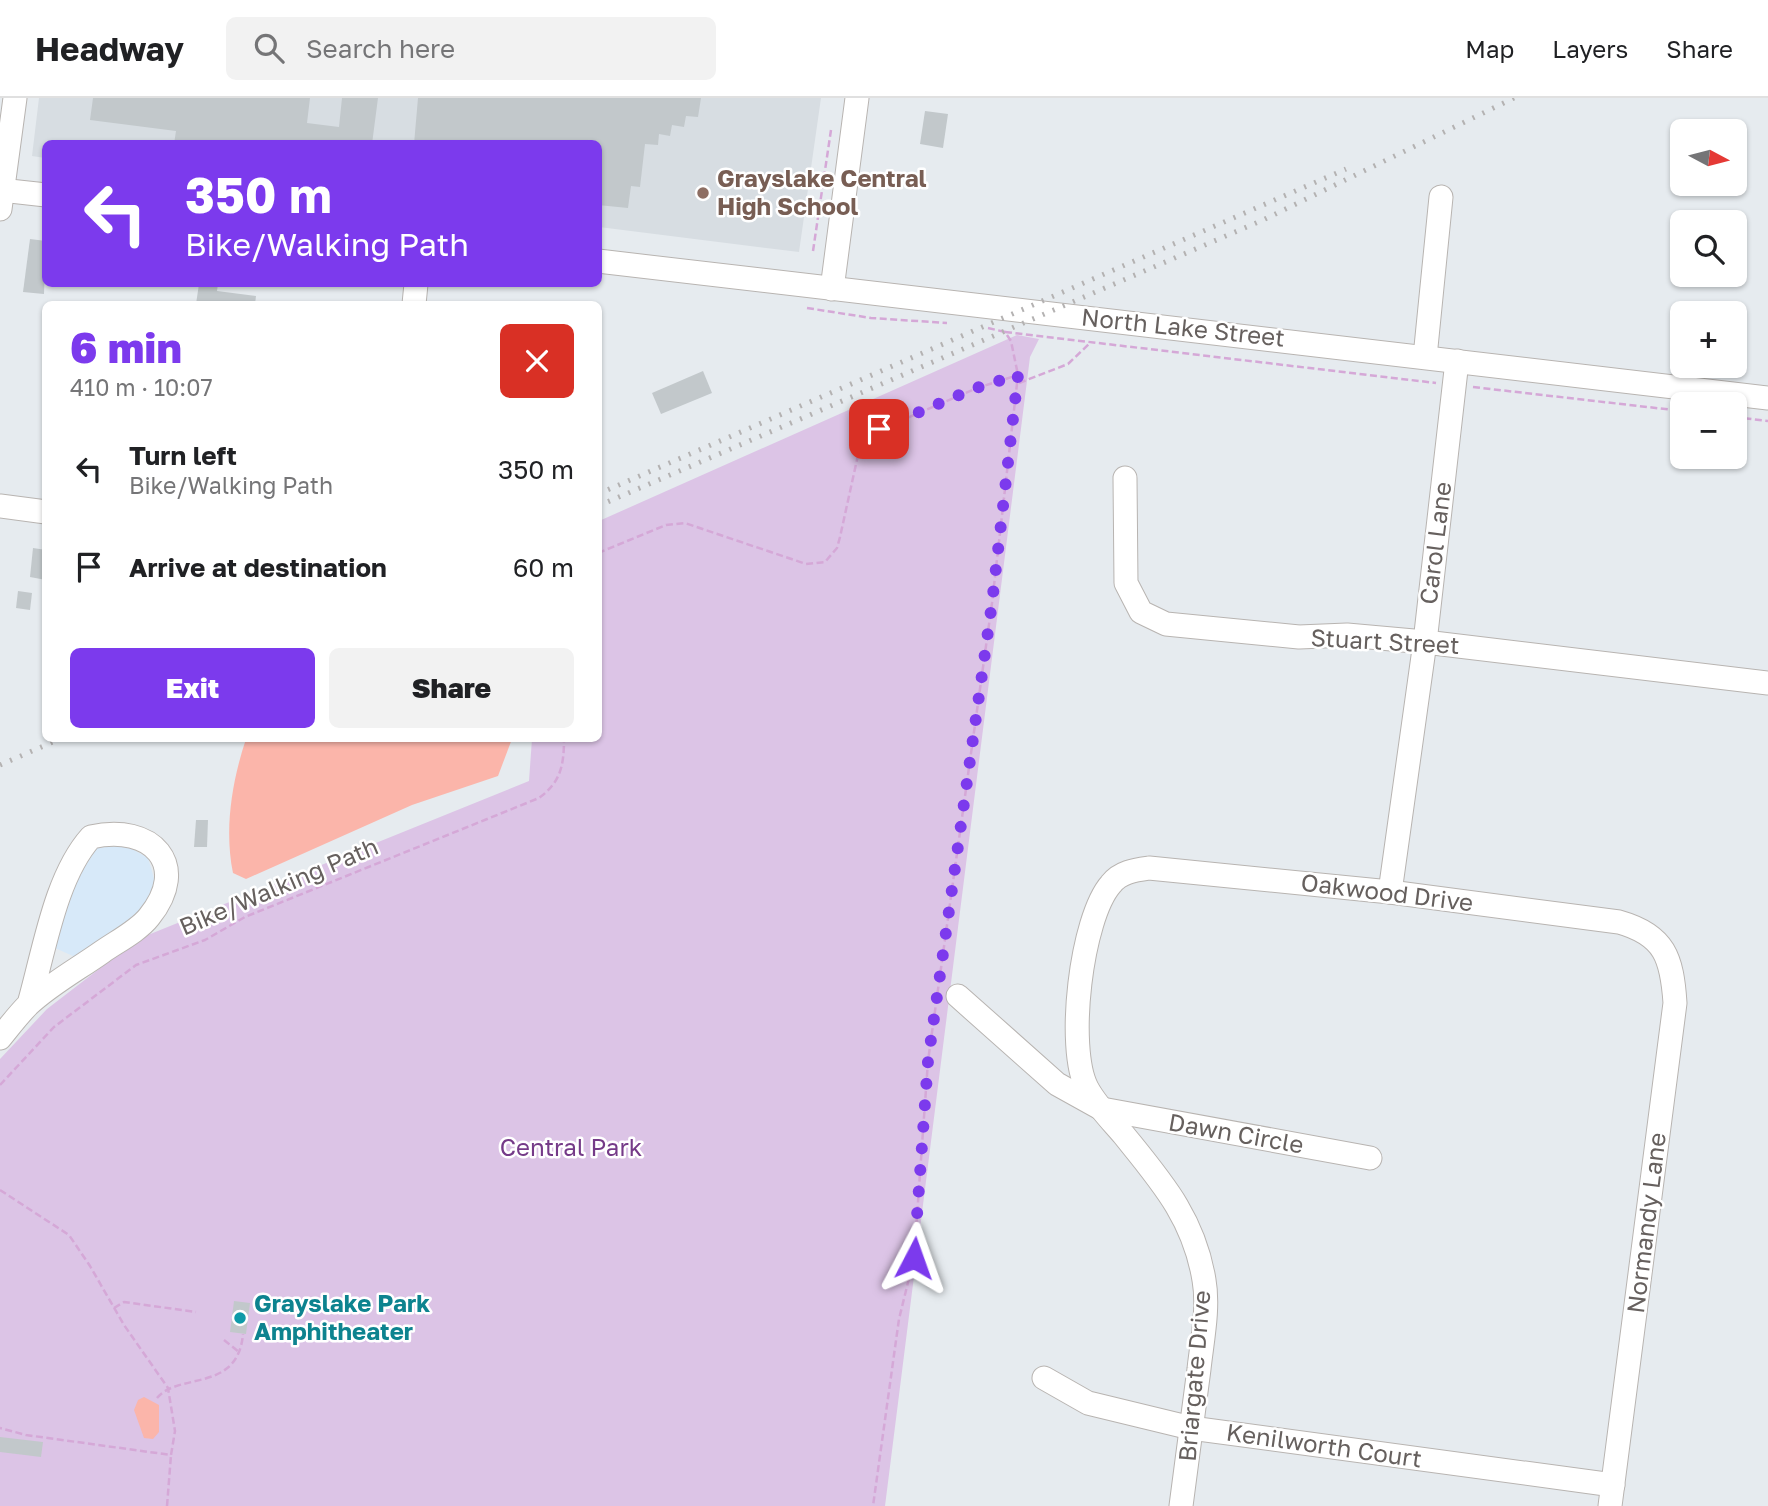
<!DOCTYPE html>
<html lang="en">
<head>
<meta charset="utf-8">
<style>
  body { margin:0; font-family:"Golos Text",sans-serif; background:#f2f2f2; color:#202124; height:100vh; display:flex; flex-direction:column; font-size:26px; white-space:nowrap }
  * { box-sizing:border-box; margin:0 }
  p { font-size:23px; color:#757577 }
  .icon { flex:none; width:38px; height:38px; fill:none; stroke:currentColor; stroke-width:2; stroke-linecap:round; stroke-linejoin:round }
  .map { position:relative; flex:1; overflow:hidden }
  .details { position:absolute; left:42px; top:203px; width:560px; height:441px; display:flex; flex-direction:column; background:#fff; border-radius:10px; box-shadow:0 2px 5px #0004 }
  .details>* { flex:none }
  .guide { position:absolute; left:42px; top:42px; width:560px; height:147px; border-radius:10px; box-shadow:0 2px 5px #0004; background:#7c3aed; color:#fff; overflow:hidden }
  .needle { width:46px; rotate:97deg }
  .tools { position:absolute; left:1670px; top:21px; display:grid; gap:14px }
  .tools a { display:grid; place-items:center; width:77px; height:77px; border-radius:10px; background:#fff; box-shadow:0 2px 5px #0004; font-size:35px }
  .pin { position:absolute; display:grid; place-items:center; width:60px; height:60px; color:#fff; margin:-30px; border-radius:14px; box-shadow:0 4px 10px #0006 }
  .me { position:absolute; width:77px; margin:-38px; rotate:4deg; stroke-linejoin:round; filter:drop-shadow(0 0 5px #0008) }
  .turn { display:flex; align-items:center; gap:24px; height:147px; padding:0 28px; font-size:32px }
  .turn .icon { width:91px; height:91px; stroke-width:2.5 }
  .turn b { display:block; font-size:49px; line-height:60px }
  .round { display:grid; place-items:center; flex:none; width:74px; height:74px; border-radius:10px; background:#f2f2f2 }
  .head { display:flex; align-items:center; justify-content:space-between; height:119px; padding:0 28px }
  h1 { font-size:42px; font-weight:800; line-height:52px; color:#7c3aed }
  .button { display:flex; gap:14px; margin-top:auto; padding:14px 28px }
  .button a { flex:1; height:80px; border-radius:10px; background:#7c3aed; color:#fff; font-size:28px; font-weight:800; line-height:80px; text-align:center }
  .button a+a { background:#f2f2f2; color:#202124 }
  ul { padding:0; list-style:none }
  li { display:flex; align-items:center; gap:21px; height:98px; padding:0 28px }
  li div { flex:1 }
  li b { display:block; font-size:26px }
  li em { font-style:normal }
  header { display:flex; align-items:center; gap:42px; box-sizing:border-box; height:98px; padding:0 35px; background:#fff; border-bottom:2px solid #e0e0e0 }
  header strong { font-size:33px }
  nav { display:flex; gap:38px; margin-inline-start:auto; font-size:24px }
  .search { width:490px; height:63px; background:#f2f2f2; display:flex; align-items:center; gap:18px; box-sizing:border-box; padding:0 24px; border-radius:10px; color:#757577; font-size:26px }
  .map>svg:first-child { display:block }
  .education { fill:#d7dde2 }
  .green { fill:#dcc4e6 }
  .sand { fill:#d7e9f9 }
  .water { fill:#fbb5aa }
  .building { fill:#c2c8cb }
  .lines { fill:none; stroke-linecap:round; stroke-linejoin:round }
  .minor-casing { stroke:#b8b4b1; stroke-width:25 }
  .path { stroke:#d5a8d7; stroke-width:2.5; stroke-dasharray:7 3.5; stroke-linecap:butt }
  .minor { stroke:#fff; stroke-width:23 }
  .rail { stroke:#b4b2b2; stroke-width:5; stroke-dasharray:2 9; stroke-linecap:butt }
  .route { stroke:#7c3aed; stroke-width:12; stroke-dasharray:0 21.6 }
  .education-dot { fill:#8d6e63; stroke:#fff; stroke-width:2.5 }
  .culture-dot { fill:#0f9aa8; stroke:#fff; stroke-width:2.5 }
  .labels { text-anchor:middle; stroke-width:5; stroke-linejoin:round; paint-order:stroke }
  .education-label { font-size:24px; font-weight:bold; fill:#785e54; stroke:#fff; text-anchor:start }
  .street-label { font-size:24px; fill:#66605e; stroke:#fff }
  .park-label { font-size:24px; fill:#753a88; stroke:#fff }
  .culture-label { font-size:24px; font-weight:bold; fill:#0d838f; stroke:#fff; text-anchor:start }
</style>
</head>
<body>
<header>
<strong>Headway</strong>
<div class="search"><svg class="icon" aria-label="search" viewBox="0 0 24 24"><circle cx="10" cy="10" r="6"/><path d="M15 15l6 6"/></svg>Search here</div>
<nav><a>Map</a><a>Layers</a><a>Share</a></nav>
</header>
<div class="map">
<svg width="1768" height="1408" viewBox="0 0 1768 1408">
  <rect width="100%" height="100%" fill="#e6ebef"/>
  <path class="education" d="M39 0H821L799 154 599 129 598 46H46L45 60 32 58Z"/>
  <path class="green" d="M1017 237 1039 241 1030 259 885 1408H0V961L47 911 138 841 529 683 532 641 598 640 599 423Z"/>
  <path class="sand" d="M125 747 148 760C151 771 158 787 153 798 143 827 105 845 82 862L55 850C60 808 74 785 97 750Z"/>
  <g class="water">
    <path d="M246 641V640L512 641 498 678 412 707 246 781 233 775C224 731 232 683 246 641Z"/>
    <path d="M144 1299 159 1307V1334L153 1341 144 1340 134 1312 138 1302Z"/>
  </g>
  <g class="building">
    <path d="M93 0H310L307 25 339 29 342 0H378L372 46H174L176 33 90 22Z"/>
    <path d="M418 0H701L698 19 686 18 684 29 672 27 670 38 659 36 658 47 645 46 640 89 631 88 628 110 598 107V46H414Z"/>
    <path d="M925 13 948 16 943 50 920 46Z"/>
    <path d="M30 141 46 143 44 196 23 194Z"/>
    <path d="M199 186H218L217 193 256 198 255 206H196Z"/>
    <path d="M703 273 712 295 661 316 652 295Z"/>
    <path d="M33 450 46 452V482L30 479Z"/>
    <path d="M18 493 32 495 30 512 16 510Z"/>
    <path d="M196 722H208L207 749H194Z"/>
    <path d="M234 1203 250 1205 246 1236 230 1234Z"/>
    <path d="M0 1339 43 1344 41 1359 0 1354Z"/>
  </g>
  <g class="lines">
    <g class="minor-casing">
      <g id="minor">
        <path d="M0 92 46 97"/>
        <path d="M0 111 15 0"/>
        <path d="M598 163 1768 300"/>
        <path d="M832 191 857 0"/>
        <path d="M414 206 416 186"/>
        <path d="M1425 259 1441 99"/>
        <path d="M1125 380 1126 485 1141 514 1166 526 1299 539 1347 537 1425 544 1768 585"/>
        <path d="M0 408 46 414"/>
        <path d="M1390 794 1425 544 1457 263"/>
        <path d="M958 898 1057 986 1102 1011 1370 1060"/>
        <path d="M0 940C9 929 18 917 28 907 49 887 78 871 102 854 116 844 138 833 149 819 191 767 152 725 91 739 55 779 44 854 29 906"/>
        <path d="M1044 1280 1088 1305 1191 1330 1613 1387"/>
        <path d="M1181 1408C1187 1362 1193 1317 1199 1271 1202 1243 1209 1210 1204 1182 1194 1120 1161 1083 1123 1036 1111 1022 1096 1007 1087 990 1066 950 1081 820 1111 786 1120 774 1135 772 1149 770L1390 794 1619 824C1665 837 1672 860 1675 905L1610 1408"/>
      </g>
    </g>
    <g class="path">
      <path d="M813 153 831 32"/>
      <path d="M807 210 871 220 947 225"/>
      <path d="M988 230 1005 234 1011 243 1018 277"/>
      <path d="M1005 234 1436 285"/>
      <path d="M1019 285 1068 266 1090 245"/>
      <path d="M1473 289 1682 313"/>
      <path d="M1734 319 1768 323"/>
      <path d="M598 455 666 427 685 425 806 466 825 464 837 450 840 439 860 348 867 337 977 290 1018 277 992 505 928 963 914 1160 899 1221 873 1408"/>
      <path d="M0 987 54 929 136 867 205 842 245 819 539 700C561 684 564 667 564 640"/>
      <path d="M0 1092 69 1137 90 1168 124 1227 168 1290 175 1333 171 1357 26 1337 0 1330"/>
      <path d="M114 1210 124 1204 196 1214"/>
      <path d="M224 1242 239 1254"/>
      <path d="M157 1300C178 1274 238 1295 243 1236"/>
      <path d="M167 1408 171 1357"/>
    </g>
    <use href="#minor" class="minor"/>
    <g class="rail">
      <path d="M598 396 1346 71"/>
      <path d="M598 408 1263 122 1514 0"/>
      <path d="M0 667 62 640"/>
    </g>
  </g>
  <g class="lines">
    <path class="route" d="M879 331 976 290 1018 277 992 505 928 963 914 1160"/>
  </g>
  <circle class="education-dot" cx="703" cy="95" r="7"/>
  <circle class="culture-dot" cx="240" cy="1220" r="7"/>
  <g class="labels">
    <g class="education-label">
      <text x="717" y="89">Grayslake Central<tspan x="717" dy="28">High School</tspan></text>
    </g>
    <g class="street-label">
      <text transform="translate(1183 230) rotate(6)" y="8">North Lake Street</text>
      <text transform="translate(1436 445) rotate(-83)" y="8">Carol Lane</text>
      <text transform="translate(1385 544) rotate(3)" y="8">Stuart Street</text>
      <text transform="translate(279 789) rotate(-23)" y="8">Bike/Walking Path</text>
      <text transform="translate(1387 795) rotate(7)" y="8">Oakwood Drive</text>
      <text transform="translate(1236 1036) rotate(10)" y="8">Dawn Circle</text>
      <text transform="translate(1647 1125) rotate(-83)" y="8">Normandy Lane</text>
      <text transform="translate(1195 1278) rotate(-85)" y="8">Briargate Drive</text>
      <text transform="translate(1324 1348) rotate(8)" y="8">Kenilworth Court</text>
    </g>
    <g class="park-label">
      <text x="571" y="1058">Central Park</text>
    </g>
    <g class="culture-label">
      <text x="254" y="1214">Grayslake Park<tspan x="254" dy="28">Amphitheater</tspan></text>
    </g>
  </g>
</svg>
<div class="tools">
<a><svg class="needle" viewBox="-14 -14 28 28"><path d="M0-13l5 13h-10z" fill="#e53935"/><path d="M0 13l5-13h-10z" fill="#757577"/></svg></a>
<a><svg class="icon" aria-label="search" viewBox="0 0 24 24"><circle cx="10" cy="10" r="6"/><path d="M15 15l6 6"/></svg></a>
<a>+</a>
<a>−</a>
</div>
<div class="pin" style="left:879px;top:331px;background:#d93025"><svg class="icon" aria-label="arrive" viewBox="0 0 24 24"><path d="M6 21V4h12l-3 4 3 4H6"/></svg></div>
<svg class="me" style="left:914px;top:1160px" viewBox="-20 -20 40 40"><path d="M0-17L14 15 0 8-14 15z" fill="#7c3aed" stroke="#fff" stroke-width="4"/></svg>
<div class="guide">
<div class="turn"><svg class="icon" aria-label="left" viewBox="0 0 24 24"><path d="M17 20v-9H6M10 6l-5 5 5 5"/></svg><div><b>350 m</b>Bike/Walking Path</div></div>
</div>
<section class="details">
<div class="head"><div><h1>6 min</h1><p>410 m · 10:07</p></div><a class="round" style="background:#d93025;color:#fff"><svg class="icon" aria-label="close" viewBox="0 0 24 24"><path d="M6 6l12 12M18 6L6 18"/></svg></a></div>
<ul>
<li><svg class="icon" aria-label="left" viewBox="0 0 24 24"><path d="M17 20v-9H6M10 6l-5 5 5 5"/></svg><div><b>Turn left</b><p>Bike/Walking Path</p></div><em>350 m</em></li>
<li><svg class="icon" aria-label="arrive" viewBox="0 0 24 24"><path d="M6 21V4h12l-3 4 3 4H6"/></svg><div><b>Arrive at destination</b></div><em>60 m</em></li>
</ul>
<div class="button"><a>Exit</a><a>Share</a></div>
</section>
</div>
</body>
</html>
